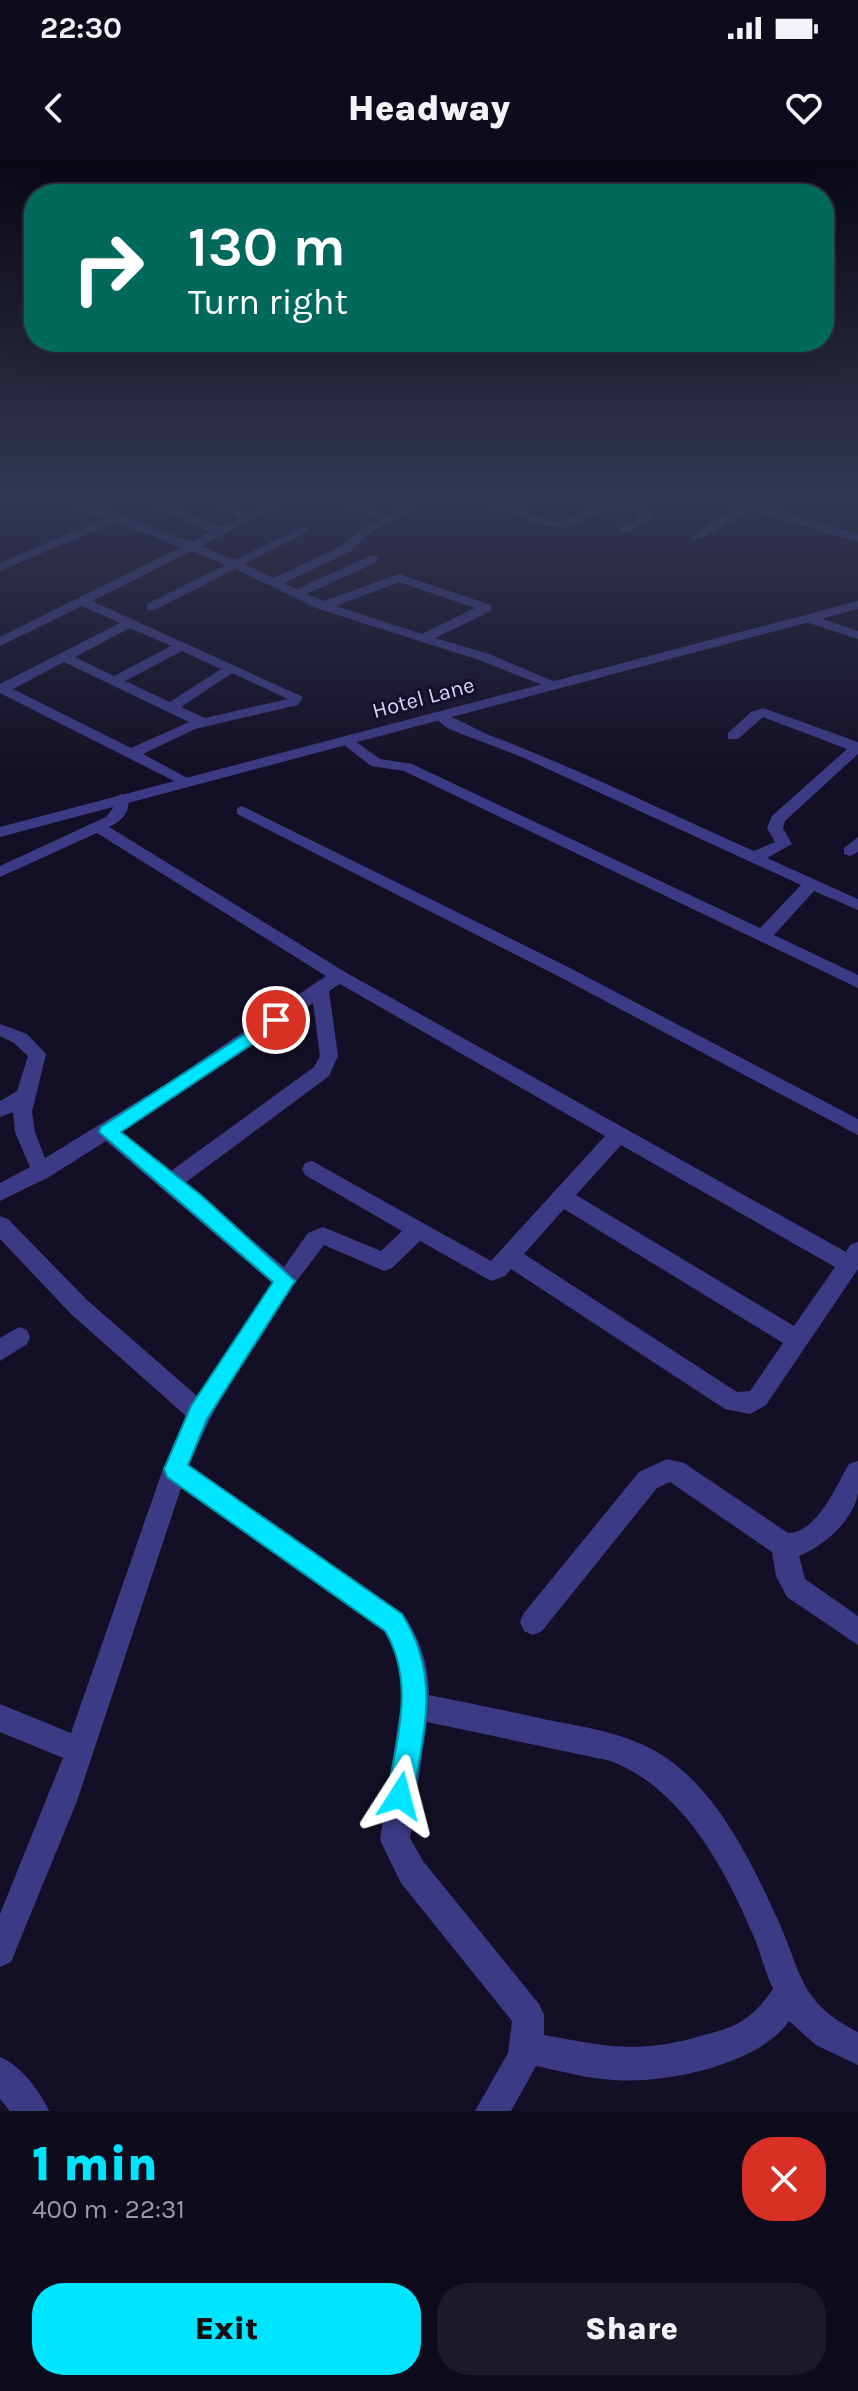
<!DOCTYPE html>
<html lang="en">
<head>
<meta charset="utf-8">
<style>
  body { margin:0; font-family:Karla,sans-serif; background:#1c1929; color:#f1f3f6; height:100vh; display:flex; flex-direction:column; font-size:30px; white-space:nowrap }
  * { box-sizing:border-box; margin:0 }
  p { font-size:26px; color:#9b9ba3 }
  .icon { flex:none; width:44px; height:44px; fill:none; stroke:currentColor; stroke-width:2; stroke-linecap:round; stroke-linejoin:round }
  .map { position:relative; height:1951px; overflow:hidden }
  .drawer { display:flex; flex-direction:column; background:#0e0b1c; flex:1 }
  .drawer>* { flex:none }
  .hud { position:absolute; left:24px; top:24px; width:810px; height:168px; border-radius:32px; box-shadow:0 8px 32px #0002,0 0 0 2px #2e2b3b; background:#00695c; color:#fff; overflow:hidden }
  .pin { position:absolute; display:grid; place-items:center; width:68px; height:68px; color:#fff; margin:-34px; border:4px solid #fff; border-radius:50%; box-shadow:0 2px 8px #0007 }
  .me { position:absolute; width:88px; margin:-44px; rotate:9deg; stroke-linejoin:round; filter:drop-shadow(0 0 6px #0008) }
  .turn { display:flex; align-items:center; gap:28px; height:168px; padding:0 32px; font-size:36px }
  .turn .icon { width:104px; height:104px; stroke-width:2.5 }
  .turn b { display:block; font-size:56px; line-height:68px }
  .round { display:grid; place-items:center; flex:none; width:84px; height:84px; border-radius:32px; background:#1c1929 }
  .overview { display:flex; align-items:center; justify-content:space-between; height:136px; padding:0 32px }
  h1 { font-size:48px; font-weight:800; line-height:60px; color:#00e5ff }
  .action { display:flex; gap:16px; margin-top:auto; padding:16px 32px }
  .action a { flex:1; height:92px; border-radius:32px; background:#00e5ff; color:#111; font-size:32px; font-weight:800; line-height:92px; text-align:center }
  .action a+a { background:#1c1929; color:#f1f3f6 }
  .status { display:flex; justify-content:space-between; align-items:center; height:56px; padding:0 40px; background:#0e0b1c; direction:ltr }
  .status svg { height:22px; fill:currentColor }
  header { display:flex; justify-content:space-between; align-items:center; height:104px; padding:0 32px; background:#0e0b1c; font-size:36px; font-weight:800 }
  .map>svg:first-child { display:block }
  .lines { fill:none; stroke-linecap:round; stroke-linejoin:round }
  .minor { fill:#3d3a85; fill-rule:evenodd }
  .tertiary { fill:#3d3a85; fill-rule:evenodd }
  .route { fill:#00e5ff; stroke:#0095a6; stroke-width:2 }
  .labels { text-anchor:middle; stroke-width:6; stroke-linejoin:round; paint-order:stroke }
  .far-street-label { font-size:22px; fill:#d9d4ff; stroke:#130f26 }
</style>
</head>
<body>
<div class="status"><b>22:30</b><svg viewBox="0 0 49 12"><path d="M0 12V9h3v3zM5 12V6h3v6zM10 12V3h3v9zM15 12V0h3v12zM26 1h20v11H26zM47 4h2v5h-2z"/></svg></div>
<header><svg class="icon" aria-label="back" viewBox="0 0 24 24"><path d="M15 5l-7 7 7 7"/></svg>Headway<svg class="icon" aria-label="heart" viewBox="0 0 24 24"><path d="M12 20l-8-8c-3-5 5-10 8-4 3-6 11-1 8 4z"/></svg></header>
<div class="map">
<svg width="858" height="1951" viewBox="0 0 858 1951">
  <rect width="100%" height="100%" fill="#130f26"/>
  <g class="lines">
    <g class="minor">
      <path d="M61 339H77L191 382 211 372 137 339H153L220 367 239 358 198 339H214L248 354 276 339H291L201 386 235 400 299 368H307V372L244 404 274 418 343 385 363 368 379 359 327 339H344L387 355 417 339H432L371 372 351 391 284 423 297 429 369 396H377V402L307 434 324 441 399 414 491 445V451L435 478 489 494 562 525 550 528 479 500 319 449 235 409 155 450H147V444L225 405 192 391 92 441 303 537 298 545 195 569 143 594 193 621 190 624H180L0 533V524L120 463 82 446 0 486V477L181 387 120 364 108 365 0 411V403L103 359ZM399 422 475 448 422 474 336 446ZM130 468 171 486 114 516 75 497ZM182 491 221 509 170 542 125 521ZM64 502 189 562 131 588 13 529ZM232 513 288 539 205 558 181 547Z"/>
      <path d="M469 339H487L511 348 528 339H543L522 351 551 361H565L607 339H626L657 356 627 372H619V368L642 356 617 345 567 368 546 366Z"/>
      <path d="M720 339H739L858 374V382L750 350 701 379H693V375L739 347Z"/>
      <path d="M811 455 858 471V479L806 462 805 459Z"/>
      <path d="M763 548 858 582V594L785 661 783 668 792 684 767 698 858 739V750L814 731 774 775 858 815V828L404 611 371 606 339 581 346 577 351 578 380 599 412 604 760 768 801 725 524 598 449 569 432 556 439 552C455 557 473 568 489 575 579 609 666 652 754 691L775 682 767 668 772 656 847 589 763 557 738 579H728V573L751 552Z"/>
      <path d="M121 634 129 639C129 653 122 661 109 667L345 812 846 1092 850 1085 858 1082V1109L766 1245 750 1254 725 1249 511 1109 505 1116 491 1121 420 1081 392 1108 384 1111 324 1085C272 1152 222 1226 189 1305L403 1454C420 1479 429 1504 429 1535 469 1543 508 1551 548 1560 590 1568 632 1574 668 1599 719 1635 752 1703 777 1758 802 1812 798 1842 858 1872V1905L816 1885 789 1861C759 1905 665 1924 614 1920 588 1919 561 1911 536 1906L511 1951H475L508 1893 512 1861 401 1723 380 1680 401 1546V1518L395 1489 385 1472 181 1328 77 1641 11 1802 0 1807V1754L63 1598 0 1572V1544L71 1573 163 1309 186 1256 71 1154 0 1079V1056L8 1059 87 1140 197 1236 272 1123 106 981 49 1017 0 1041V1023L30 1007 15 972 13 952 0 957V941L17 931 28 896 14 883 0 876V864L27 874 46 894 32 952 35 972 45 998 166 924 326 816 97 673 0 717V706L106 657 113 648V639ZM340 824 605 976 491 1101 312 1001 305 1003 302 1009 305 1015 402 1071 381 1091 323 1067 308 1073 284 1107 185 1023 329 916 338 896 329 831ZM313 843 320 896 314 907 171 1011 121 972ZM621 985 835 1107 794 1166 576 1035ZM564 1049 783 1183 750 1231 737 1232 524 1094ZM427 1562 611 1601C683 1629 725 1709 754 1777 761 1794 765 1812 773 1829 749 1863 735 1867 697 1877 637 1894 604 1886 544 1875V1855L539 1844 423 1701 410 1678Z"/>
      <path d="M242 646 568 807 858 959V975L556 815 237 654V648Z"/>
      <path d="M858 677V692L850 696 844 694V688Z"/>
      <path d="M19 1167 27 1170 30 1177 27 1184 0 1201V1178Z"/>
      <path d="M667 1299 684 1303 788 1373C818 1372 835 1327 849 1304L858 1301C858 1311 858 1323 858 1333 853 1361 824 1386 799 1396L805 1419 858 1456V1485L787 1437 776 1416 772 1392 670 1322 657 1328 542 1471 533 1475 524 1471 520 1462 524 1453 639 1312Z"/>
      <path d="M0 1897C20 1905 40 1931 49 1951H10L0 1939Z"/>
    </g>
    <path class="tertiary" d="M858 441V449L0 677V667Z"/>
  </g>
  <linearGradient id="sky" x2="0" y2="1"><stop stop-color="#0a0815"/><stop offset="0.55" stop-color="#333752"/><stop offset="1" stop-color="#333752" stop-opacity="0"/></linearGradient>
  <rect width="858" height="613" fill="url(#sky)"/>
  <path class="route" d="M276 854 284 860 282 864 121 972 202 1036 295 1121 207 1259 188 1305 402 1454C441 1516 424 1569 413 1636L409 1646 400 1650 391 1646 387 1636C396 1581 416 1522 385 1471L167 1317 164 1309 191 1246 273 1122 99 972 101 967Z"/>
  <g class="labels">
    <g class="far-street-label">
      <text transform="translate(423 537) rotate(-15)" y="8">Hotel Lane</text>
    </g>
  </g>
</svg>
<div class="pin" style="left:276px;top:860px;background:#d93025"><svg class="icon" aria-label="arrive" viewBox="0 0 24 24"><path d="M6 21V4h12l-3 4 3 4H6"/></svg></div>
<svg class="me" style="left:400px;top:1636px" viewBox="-20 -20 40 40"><path d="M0-17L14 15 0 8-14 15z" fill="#00e5ff" stroke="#fff" stroke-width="4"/></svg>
<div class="hud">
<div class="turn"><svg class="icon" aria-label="right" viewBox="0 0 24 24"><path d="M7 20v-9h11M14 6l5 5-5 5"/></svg><div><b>130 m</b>Turn right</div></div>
</div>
</div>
<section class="drawer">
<div class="overview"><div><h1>1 min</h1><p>400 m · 22:31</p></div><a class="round" style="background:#d93025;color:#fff"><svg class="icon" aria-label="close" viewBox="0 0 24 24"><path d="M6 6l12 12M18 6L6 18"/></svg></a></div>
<div class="action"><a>Exit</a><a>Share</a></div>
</section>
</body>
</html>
